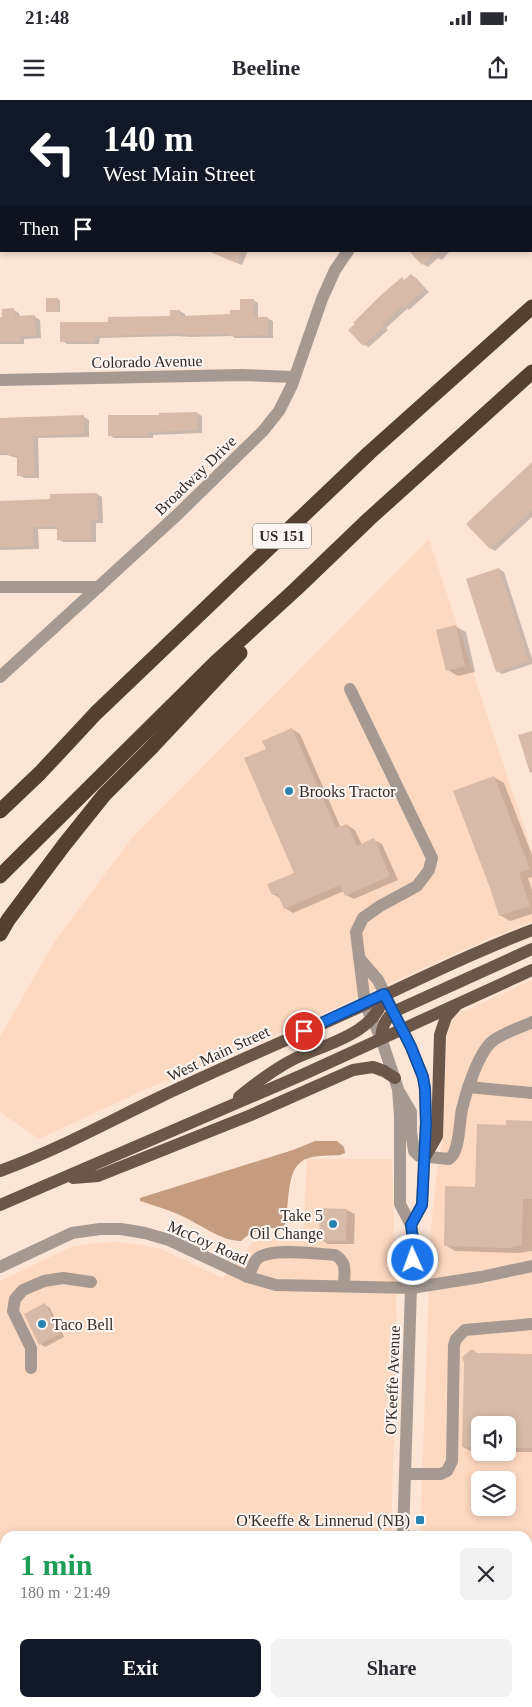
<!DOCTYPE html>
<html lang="en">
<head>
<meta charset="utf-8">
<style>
  body { margin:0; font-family:"Times New Roman",serif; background:#f2f2f3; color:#2b2b33; height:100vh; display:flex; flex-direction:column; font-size:19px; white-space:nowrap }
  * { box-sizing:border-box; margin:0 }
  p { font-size:16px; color:#7c7c81 }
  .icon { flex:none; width:28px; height:28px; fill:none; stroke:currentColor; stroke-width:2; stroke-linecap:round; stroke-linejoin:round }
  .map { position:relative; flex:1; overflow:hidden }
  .sheet { position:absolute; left:0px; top:1431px; width:532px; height:176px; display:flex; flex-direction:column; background:#fff; border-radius:15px 15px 0 0; box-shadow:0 2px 8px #0003 }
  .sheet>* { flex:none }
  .top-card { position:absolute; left:0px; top:0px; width:532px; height:152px; box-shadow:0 2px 8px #0003; background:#111827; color:#fff; overflow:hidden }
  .tools { position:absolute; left:471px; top:1316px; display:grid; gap:10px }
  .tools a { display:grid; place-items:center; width:45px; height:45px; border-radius:8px; background:#fff; box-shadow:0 2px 8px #0003; font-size:25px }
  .pin { position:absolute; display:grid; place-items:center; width:42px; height:42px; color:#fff; margin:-21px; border:2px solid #fff; border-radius:50%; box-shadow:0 1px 5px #0007 }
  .me { position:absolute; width:55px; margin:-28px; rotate:358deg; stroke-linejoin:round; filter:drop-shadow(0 0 4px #0008) }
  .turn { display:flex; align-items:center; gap:18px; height:105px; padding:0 20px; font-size:22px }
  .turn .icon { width:65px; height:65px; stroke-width:2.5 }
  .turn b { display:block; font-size:35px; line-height:42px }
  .then { display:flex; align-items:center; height:48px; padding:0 20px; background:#0003; gap:10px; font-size:19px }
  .round { display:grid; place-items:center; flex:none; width:52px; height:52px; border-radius:8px; background:#f2f2f3 }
  .overview { display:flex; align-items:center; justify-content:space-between; height:85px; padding:0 20px }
  h1 { font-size:30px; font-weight:700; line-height:38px; color:#1e9e55 }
  .button { display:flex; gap:10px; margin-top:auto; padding:10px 20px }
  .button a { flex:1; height:58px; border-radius:8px; background:#111827; color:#fff; font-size:20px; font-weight:700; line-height:58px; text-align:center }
  .button a+a { background:#f2f2f3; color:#2b2b33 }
  .status { display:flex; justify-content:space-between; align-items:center; height:35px; padding:0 25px; background:#fff; direction:ltr }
  .status svg { height:14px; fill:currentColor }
  header { display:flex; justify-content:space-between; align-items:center; height:65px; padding:0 20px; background:#fff; font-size:22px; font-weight:700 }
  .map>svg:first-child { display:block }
  .built { fill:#fed9c1; fill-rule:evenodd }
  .water { fill:#c59c80 }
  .shadow { fill:#0003 }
  .building { fill:#d7bba8 }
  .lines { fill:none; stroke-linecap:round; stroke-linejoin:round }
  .minor { stroke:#a59991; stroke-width:12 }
  .major { stroke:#6b5648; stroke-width:12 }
  .highway { stroke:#563f2f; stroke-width:15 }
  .route-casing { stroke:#114b97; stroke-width:12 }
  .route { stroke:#1a73e8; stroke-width:9 }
  .poi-dot { fill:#2883b1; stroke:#fdf6f2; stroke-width:2 }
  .labels { text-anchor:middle; stroke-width:4; stroke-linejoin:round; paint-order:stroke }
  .shield { fill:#fdf6f2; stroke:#726861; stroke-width:1 }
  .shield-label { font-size:15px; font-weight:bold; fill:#362b23 }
  .street-label { font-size:16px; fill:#362b23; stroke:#fdf6f2 }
  .poi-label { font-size:16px; fill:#362b23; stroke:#fdf6f2; text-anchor:start }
</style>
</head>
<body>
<div class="status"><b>21:48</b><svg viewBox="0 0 49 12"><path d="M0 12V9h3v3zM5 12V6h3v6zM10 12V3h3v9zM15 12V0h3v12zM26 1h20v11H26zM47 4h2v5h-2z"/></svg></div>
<header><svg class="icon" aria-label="menu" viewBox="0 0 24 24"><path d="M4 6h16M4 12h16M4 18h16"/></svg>Beeline<svg class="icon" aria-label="share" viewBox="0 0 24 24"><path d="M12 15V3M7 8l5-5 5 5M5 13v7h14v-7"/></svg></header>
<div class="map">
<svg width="532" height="1607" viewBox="0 0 532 1607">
  <rect width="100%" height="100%" fill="#fde5d6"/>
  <g class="built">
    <path d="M429 439 532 751V822L490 838 229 956 146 989 39 1039 0 1012V937L54 842 131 739Z"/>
    <path d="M532 880V1476H528V1436H420L431 1127 436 1079 443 1036 447 936 449 926 454 918 462 912ZM480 1325H508V1352H480ZM480 1380H508V1408H480Z"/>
    <path d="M307 1059H392L397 1231 391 1436H5V1602H385V1607H0V1181L71 1147 93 1143 119 1142 142 1145 161 1149 223 1178 252 1143 258 1140 300 1138 303 1134Z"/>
  </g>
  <path class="water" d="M315 1041H337L344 1047 345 1053 340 1055C330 1056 318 1055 309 1058 283 1064 291 1108 284 1127 268 1129 253 1129 241 1141 221 1141 201 1125 184 1117 170 1110 155 1106 140 1101V1098L293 1050Z"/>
  <g class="shadow">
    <path d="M0 0 11 1H1V30Z"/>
    <path d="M237 0H254L255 1H236Z"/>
    <path d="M531 30 532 31 531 86Z"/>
    <path d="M223 151H248L242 165 221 156Z"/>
    <path d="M411 151H450L442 160 438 158 428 167 423 164Z"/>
    <path d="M411 175 416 178 429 192 409 210 407 209 386 228 388 230 369 247 364 245 405 181Z"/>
    <path d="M47 199 60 200V212L47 211Z"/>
    <path d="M253 200 258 203V218H267L273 221V238H235L232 236 191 237 176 236 100 238 99 244H67L62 241 109 223 171 217V211H180L185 214V217L231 215 241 212Z"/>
    <path d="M14 210 19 213 20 217H35L40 220 41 238 24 239V244H0V218Z"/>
    <path d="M197 313 202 316V333L153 335V338H114L109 335 160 316Z"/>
    <path d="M84 317 89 320V337L38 338 39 378H24L19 375 18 358 13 357 8 355H0V319Z"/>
    <path d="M532 364V417L495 451 490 448Z"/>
    <path d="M97 394 102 397 103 423H96V442H63L58 439V429H38L39 449 0 450V402L51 400Z"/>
    <path d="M499 469 504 472 532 559V564L502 574 497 571Z"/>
    <path d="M455 526 466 532 475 572 458 576 448 570Z"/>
    <path d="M292 629 300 634 341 728 347 725 355 730 362 745 374 740 382 744 398 780 354 799 346 795 344 791 293 813 285 808 281 799 273 794 296 773 267 650Z"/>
    <path d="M494 677 504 683 532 755V777L528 778 532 790V814L510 821 500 815 491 788Z"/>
    <path d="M532 1022V1151L519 1153 455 1151 445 1145 507 1026Z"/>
    <path d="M347 1110 355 1114 354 1144H328L320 1139Z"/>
    <path d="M45 1205 50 1208 64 1237 45 1247 40 1244Z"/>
    <path d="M472 1250 479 1254 532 1255V1352H508V1325H480V1351H471L463 1347Z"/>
    <path d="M0 1538H5V1602H355L353 1607H0Z"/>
    <path d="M473 1602H526L525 1607H473Z"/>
  </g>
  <g class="building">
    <path d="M208 151H242L236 163Z"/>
    <path d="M409 151H437L422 165Z"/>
    <path d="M411 174 425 189 403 208 402 206 382 225 384 226 363 246 348 230 355 224 353 223 380 196 402 177 404 180Z"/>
    <rect x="46" y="198" width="12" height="14"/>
    <path d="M240 199H254V217H268V235L229 236V234L185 235V234H170L95 236 94 242H60V222H108V217L170 216V210H180L181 216 230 214V210H240Z"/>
    <path d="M14 208 15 216 35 215 36 236H20V242H0V217H2V209Z"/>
    <path d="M197 312V330L149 332V336H108V315H159V313Z"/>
    <path d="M84 315V334L33 336 35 375 17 376V356L6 355V352L0 353V318Z"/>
    <path d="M532 362V410L490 449 466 424Z"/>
    <path d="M97 393 98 420 91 421V440H57V426L33 427 34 446 0 447V401L50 399V394Z"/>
    <path d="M499 468 529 561 496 572 466 479Z"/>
    <path d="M456 525 465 566 446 571 436 530Z"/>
    <path d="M292 628 336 728 347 724 357 746 374 738 390 776 345 796 340 785 284 809 277 793 272 795 267 784 294 773 244 658 266 649 262 641Z"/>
    <path d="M532 631V672L530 673 518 635Z"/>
    <path d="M494 676 530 769 519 773 530 806 499 816 490 788 453 691Z"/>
    <path d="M506 1020 532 1021V1099H523L522 1145 508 1148 444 1146 445 1086 475 1087 477 1024 506 1025Z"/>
    <path d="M320 1108 347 1109 346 1141 319 1140Z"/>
    <path d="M45 1203 60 1234 39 1245 24 1214Z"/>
    <path d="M472 1249 477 1253 532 1254V1348H508V1325H480V1348L462 1347 464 1263 462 1257Z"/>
  </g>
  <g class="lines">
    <g class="minor">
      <path d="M51 0V1"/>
      <path d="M520 0 521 1"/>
      <path d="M169 1 170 0"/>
      <path d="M506 1 507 0"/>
      <path d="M531 14H532"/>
      <path d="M0 74H1"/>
      <path d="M0 280 242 275 294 277"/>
      <path d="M0 487H99"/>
      <path d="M0 577 177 415 263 331 279 311 292 285 322 199 335 170 348 151"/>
      <path d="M350 589 432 758 429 770 417 786 380 806 363 818 356 832 365 904 381 938 398 989 400 1016V1104L411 1125 414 1146 411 1188 403 1436"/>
      <path d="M359 858 378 880 411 947 423 977 425 989 426 1023 422 1105 411 1125"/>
      <path d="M468 987 532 993"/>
      <path d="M400 993 411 1012V1032L414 1051 419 1056 449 1059C460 1052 459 1023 462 1009 466 992 479 950 494 940 505 932 520 928 532 922"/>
      <path d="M0 1167 72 1133 100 1129H121L145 1133 169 1140 248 1177 276 1185 411 1188 481 1177 532 1166"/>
      <path d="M248 1177C251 1172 253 1163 257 1159 269 1147 318 1154 335 1155 348 1163 344 1172 344 1186"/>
      <path d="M31 1268V1248L13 1211 15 1199 23 1190 44 1181 63 1178 91 1182"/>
      <path d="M405 1374H441L447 1371 452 1361 454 1245 456 1239 465 1230 532 1224"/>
      <path d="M528 1485H532"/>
      <path d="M528 1507H532"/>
      <path d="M350 1607V1602"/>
      <path d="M399 1607V1602"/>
    </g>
    <g class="major">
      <path d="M381 938C382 927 385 920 393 912L532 849"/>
      <path d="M239 997C256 983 274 969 294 959 325 944 376 934 384 895"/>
      <path d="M425 1057 437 1036 440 935 446 917 455 907"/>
      <path d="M0 1071C55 1051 106 1023 158 998 227 965 297 936 366 904 421 878 475 852 532 830"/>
      <path d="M73 1078 98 1076 251 1015 353 970 373 967 384 971 395 978"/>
      <path d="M0 1105 302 975 532 870"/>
    </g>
    <g class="highway">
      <path d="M0 711 40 673 96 613 228 487 369 353 532 207"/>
      <path d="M0 776 215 563 296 489 369 419 532 272"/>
      <path d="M0 834 8 820 64 745 104 695 149 650 240 553"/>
    </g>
  </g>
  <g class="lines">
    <g class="route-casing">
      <path id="route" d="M304 931 384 894 411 947 423 977 425 989 426 1023 422 1105 411 1125 414 1146 413 1160"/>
    </g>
    <use href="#route" class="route"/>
  </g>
  <g class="poi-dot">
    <circle cx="289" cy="691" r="5"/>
    <circle cx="333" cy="1124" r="5"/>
    <circle cx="42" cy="1224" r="5"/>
    <rect x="415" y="1415" width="10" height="10" rx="2.5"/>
  </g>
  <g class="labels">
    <rect class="shield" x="253" y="423.5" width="58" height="25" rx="4"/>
    <g class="shield-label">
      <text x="282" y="441">US 151</text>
    </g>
    <g class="street-label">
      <text transform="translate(147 261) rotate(-1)" y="6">Colorado Avenue</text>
      <text transform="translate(195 375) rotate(-44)" y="6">Broadway Drive</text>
      <text transform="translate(218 953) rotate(-25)" y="6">West Main Street</text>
      <text transform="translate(208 1142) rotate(24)" y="6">McCoy Road</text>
      <text transform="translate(392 1280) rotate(-88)" y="6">O'Keeffe Avenue</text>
    </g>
    <g class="poi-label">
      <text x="299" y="697">Brooks Tractor</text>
      <text x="323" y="1121" text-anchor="end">Take 5<tspan x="323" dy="18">Oil Change</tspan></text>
      <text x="52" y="1230">Taco Bell</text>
      <text x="410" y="1426" text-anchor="end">O'Keeffe &amp; Linnerud (NB)</text>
    </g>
  </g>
</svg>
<div class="tools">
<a><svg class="icon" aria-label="sound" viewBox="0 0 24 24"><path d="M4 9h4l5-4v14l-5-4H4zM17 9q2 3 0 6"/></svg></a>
<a><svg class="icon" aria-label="layers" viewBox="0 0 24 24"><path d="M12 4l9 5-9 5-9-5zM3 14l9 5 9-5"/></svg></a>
</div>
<div class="pin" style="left:304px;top:931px;background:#d93025"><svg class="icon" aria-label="arrive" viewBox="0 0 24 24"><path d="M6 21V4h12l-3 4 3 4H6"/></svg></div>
<svg class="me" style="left:413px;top:1160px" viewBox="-20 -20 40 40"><circle r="17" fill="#1a73e8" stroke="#fff" stroke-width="3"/><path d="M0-11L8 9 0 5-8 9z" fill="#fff"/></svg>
<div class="top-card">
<div class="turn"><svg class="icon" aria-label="left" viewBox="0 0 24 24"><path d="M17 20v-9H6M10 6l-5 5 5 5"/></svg><div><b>140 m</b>West Main Street</div></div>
<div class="then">Then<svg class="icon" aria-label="arrive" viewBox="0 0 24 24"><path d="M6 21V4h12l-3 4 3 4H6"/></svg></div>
</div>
<section class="sheet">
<div class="overview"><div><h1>1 min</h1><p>180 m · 21:49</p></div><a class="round"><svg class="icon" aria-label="close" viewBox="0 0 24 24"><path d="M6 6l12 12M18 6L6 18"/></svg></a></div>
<div class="button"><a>Exit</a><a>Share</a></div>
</section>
</div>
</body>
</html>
